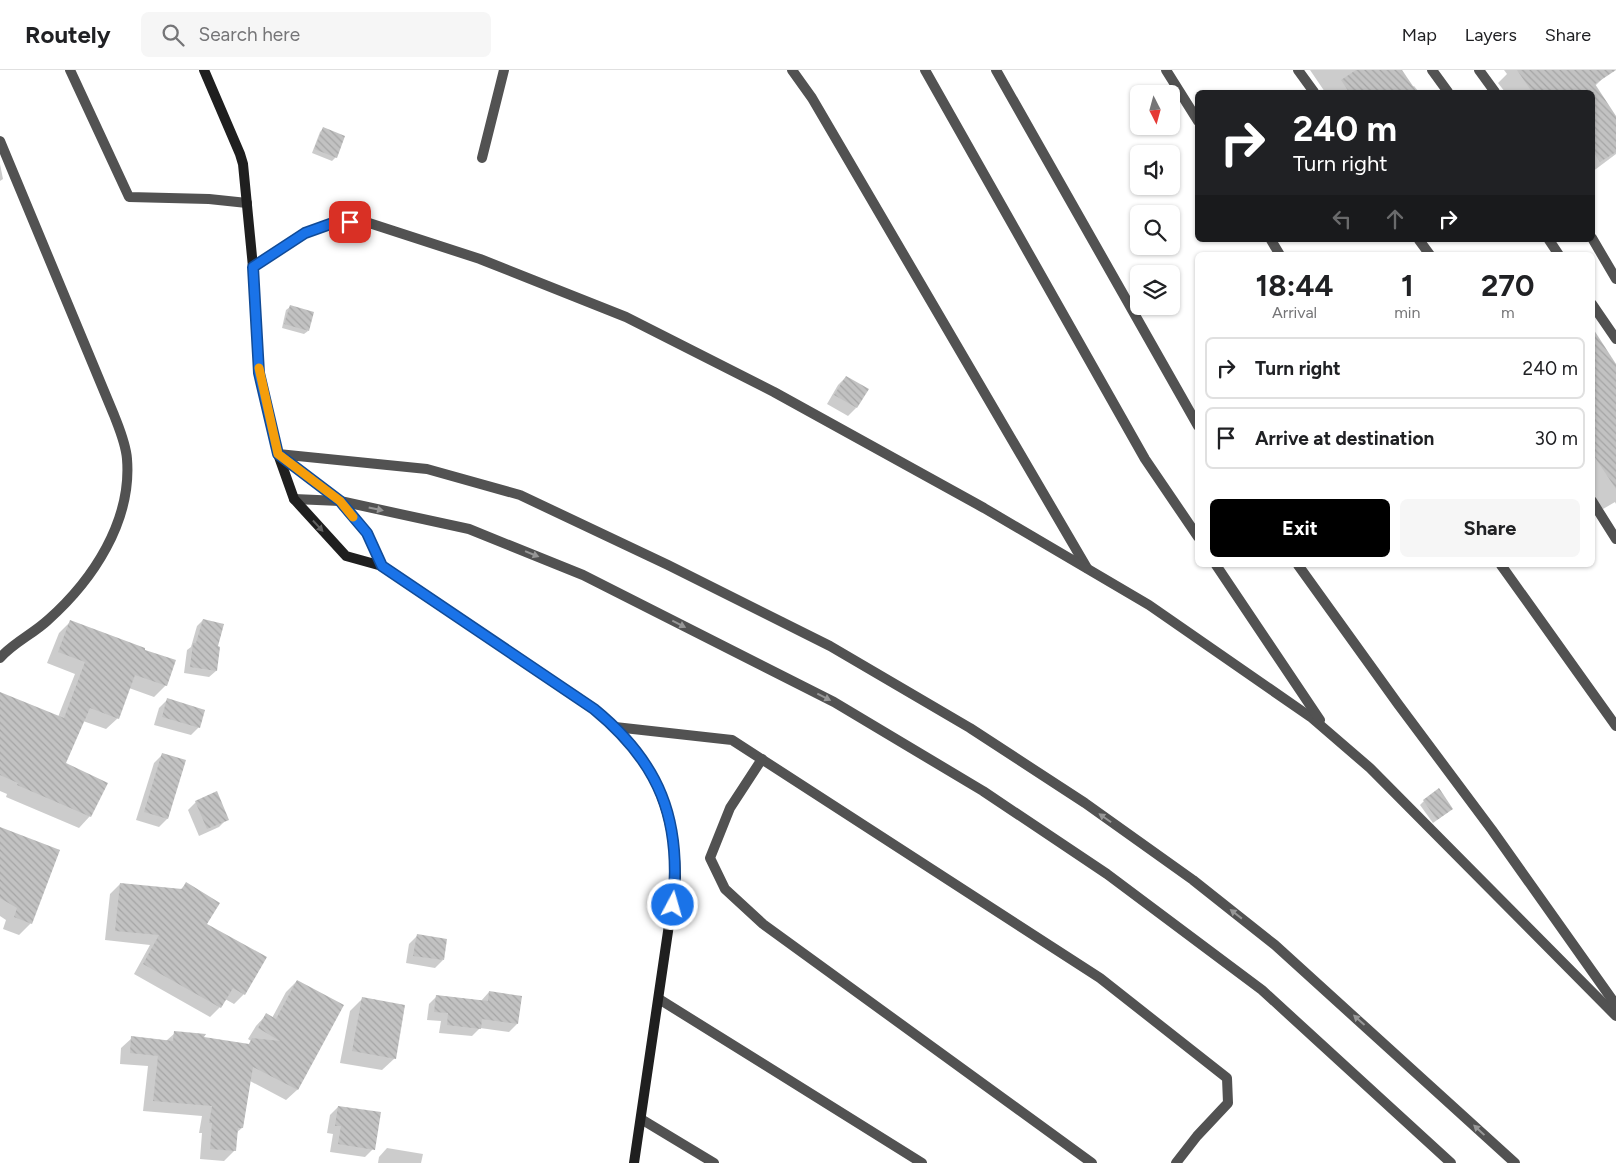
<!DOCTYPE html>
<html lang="en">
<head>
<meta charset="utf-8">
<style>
  body { margin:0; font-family:Figtree,sans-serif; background:#f6f6f6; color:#202124; height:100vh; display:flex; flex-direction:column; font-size:19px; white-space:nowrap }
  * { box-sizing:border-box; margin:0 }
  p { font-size:16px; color:#757577 }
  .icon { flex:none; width:28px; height:28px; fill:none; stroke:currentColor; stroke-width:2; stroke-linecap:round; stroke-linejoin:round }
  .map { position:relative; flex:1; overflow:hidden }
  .drawer { position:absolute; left:1195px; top:182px; width:400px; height:315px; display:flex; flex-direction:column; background:#fff; border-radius:8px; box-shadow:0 1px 4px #0004 }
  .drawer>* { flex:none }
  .top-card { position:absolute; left:1195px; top:20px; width:400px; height:152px; border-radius:8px; box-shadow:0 1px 4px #0004; background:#202124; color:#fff; overflow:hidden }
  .needle { width:32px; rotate:174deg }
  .controls { position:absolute; left:1130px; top:15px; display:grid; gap:10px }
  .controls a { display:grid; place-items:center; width:50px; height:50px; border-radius:8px; background:#fff; box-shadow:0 1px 4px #0004; font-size:25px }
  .pin { position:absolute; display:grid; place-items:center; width:42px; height:42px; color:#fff; margin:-21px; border-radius:10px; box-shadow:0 2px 8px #0006 }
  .me { position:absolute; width:55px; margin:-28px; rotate:6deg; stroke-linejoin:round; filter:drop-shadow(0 0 4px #0008) }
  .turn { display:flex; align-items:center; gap:18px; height:105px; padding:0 15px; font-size:22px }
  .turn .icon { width:65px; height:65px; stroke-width:2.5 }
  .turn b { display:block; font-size:35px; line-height:42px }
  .lanes { display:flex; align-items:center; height:48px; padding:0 15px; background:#0003; justify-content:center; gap:25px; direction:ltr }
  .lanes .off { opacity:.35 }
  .eta { display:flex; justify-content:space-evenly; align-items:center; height:85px; text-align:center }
  .eta b { font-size:30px; font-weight:700; line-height:35px }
  .button { display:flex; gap:10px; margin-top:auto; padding:10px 15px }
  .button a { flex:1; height:58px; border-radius:8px; background:#000; color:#fff; font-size:20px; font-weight:700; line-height:58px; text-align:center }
  .button a+a { background:#f6f6f6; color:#202124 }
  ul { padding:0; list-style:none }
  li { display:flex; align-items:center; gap:15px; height:62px; margin:0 10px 8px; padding:0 5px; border:2px solid #e0e0e0; border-radius:8px }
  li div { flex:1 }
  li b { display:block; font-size:19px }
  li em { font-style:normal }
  header { display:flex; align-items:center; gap:30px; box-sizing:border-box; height:70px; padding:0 25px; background:#fff; border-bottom:1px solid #e0e0e0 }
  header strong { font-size:24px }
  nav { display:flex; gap:28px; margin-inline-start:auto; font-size:18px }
  .search { width:350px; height:45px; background:#f6f6f6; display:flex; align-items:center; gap:12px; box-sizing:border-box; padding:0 18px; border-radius:8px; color:#757577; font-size:19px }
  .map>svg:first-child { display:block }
  .shadow { fill:#0003 }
  .building { fill:url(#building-back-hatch) }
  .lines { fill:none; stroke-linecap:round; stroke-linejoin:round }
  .lane { stroke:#525252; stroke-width:10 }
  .street { stroke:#525252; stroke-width:10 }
  .secondary { stroke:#1f1f1f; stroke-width:10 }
  .oneway { fill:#979797 }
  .oneway2 { fill:#626262 }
  .route-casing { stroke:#114b97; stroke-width:12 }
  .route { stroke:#1a73e8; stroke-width:9 }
  .slow { stroke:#f59e0b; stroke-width:9 }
</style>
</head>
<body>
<header>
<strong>Routely</strong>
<div class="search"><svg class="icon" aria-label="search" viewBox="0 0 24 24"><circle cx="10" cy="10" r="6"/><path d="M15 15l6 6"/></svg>Search here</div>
<nav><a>Map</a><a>Layers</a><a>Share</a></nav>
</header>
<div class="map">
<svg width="1616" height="1093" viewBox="0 0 1616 1093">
  <defs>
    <pattern id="building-back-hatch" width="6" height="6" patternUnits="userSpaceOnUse" patternTransform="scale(1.25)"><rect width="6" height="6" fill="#c2c2c2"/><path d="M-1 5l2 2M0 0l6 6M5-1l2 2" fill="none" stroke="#a5a5a5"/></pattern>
  </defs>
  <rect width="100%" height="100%" fill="#fff"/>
  <g class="shadow">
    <path d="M1310 0H1401L1412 17 1414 16 1419 22H1325Z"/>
    <path d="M1504 0H1599L1604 7 1595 16 1616 48V84L1592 102V22H1505L1498 13 1507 4Z"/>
    <path d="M323 59 336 87 332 91 312 83 320 62Z"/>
    <path d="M0 94 3 109 0 111Z"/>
    <path d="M290 237 308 261 304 264 282 258 286 240Z"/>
    <path d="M1592 259 1616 296V434L1615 432 1603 439 1592 424Z"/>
    <path d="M846 307 856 338 848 346 827 334 838 315Z"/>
    <path d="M203 550 217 578 216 601 209 607 184 603 187 580 191 577 197 556Z"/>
    <path d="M71 551 166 615 154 627 129 618 118 648 106 659 83 651 65 693 90 746 79 758 6 727 7 724 0 721V623L58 647 75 604 47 593 59 563Z"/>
    <path d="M167 630 199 657 191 665 154 655 159 638Z"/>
    <path d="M162 685 167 749 159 757 136 750 154 693Z"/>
    <path d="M1424 731 1448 742 1433 753 1420 735Z"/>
    <path d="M196 732 227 749 219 757 199 766 188 740Z"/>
    <path d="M0 759 31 853 19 865 3 859 6 850 0 846Z"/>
    <path d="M120 814 180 820 186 814 205 854 244 924 234 934 225 929 220 937 210 947 134 904 150 875 105 870 110 824Z"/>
    <path d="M417 866 443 890 435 898 406 893 409 874Z"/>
    <path d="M297 911 342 935 297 1020 286 1030 250 1011 242 1058 236 1063 235 1080 224 1091 200 1089 202 1063H199L202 1046 143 1041 148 996 120 994 121 978 132 968 166 971 175 963 248 975 251 971 248 969 256 956 266 945 272 948 286 922Z"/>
    <path d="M489 922 521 927 517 954 509 962 480 958 472 966 439 963 441 951 427 950 429 934 437 926 481 931Z"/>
    <path d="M362 929 395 988 382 1000 340 993 350 941Z"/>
    <path d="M338 1037 373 1079 365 1087 330 1082 333 1064 327 1063 330 1045Z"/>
    <path d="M387 1078 423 1084 421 1093H378L379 1087Z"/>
  </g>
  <g class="building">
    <path d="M1356 0H1402L1417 22H1349L1341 10Z"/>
    <path d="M1517 0H1616L1595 14 1616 46V82L1600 92 1592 80V22H1532Z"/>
    <path d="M323 57 345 66 337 88 314 79Z"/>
    <path d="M290 235 314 242 309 261 284 254Z"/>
    <path d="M1592 257 1616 294V419L1592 383Z"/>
    <path d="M846 306 869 319 857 338 834 325Z"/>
    <path d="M203 549 224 554 218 576 220 577 217 601 190 597 193 573H196Z"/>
    <path d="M70 550 145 578V580L176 590 167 616 135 605 119 649 90 638 66 693 108 713 91 747 17 715 18 713 0 705V622L64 648 85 592 58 582Z"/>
    <path d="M167 628 205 640 200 658 162 647Z"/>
    <path d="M162 683 186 690 168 749 144 742Z"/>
    <path d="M1439 718 1453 739 1437 750 1423 730Z"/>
    <path d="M217 721 229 750 207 759 195 731Z"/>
    <path d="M0 757 60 780 32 854 14 847 17 838 0 828Z"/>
    <path d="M186 812 220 833 207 854 267 887 245 925 233 918 221 938 143 894 159 865 115 861 120 813 182 819Z"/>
    <path d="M417 864 447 869 444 890 413 886Z"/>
    <path d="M297 910 344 935 298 1020 253 997 243 1058H238L236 1081 210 1079 212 1053H209L212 1036 153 1031 158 986 130 983 131 966 173 971 174 961 206 964 204 967 249 974 252 968 280 971 258 958 266 943 276 949Z"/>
    <path d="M489 921 522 926 518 954 482 949 481 959 447 955 448 943 434 942 436 925 488 931Z"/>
    <path d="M362 927 405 935 396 989 352 981Z"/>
    <path d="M338 1036 381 1042 375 1080 338 1074 341 1056H335Z"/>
  </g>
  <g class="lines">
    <g class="lane">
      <path d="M792 0 812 28 1087 498"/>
      <path d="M925 0 1145 389 1198 467"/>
      <path d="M996 0 1198 356"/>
      <path d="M1298 0 1314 22"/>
      <path d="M1432 0 1448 22"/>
      <path d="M1479 0 1495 22"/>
      <path d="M482 88 504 0"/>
      <path d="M1592 168 1616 209"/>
      <path d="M1419 170 1430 185"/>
      <path d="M1549 170 1559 185"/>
      <path d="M253 197 305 163 333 153 366 152 480 189 626 247 774 322 984 438 1149 535 1312 648 1370 698 1616 946"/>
      <path d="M1592 234 1616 269"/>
      <path d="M1592 431 1616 469"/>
      <path d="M1216 495 1320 650"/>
      <path d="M1298 495 1398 634 1492 760 1616 935"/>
      <path d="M615 657 732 670 1100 908 1227 1008 1228 1033 1197 1066 1176 1093"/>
      <path d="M762 689 730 738 710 788 725 819 763 854 1092 1093"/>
      <path d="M659 929 922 1093"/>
      <path d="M641 1049 714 1093"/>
    </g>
    <g class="street">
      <path d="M70 0 129 127 209 129 247 133"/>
      <path d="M1166 0 1198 51"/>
      <path d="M0 71 114 345C119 358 126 374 127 389 132 451 93 510 48 550 33 564 13 573 0 588"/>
      <path d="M1271 170 1280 185"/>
      <path d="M278 384 427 399 520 425 668 495 830 576 970 658 1085 733 1193 810 1275 875 1515 1093"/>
      <path d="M294 429 340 431 469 459 583 505 834 632 983 721 1107 804 1262 920 1451 1093"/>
      <path d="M1501 495 1616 656"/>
    </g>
    <g class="secondary">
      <path d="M204 0 240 84 243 94 253 197 259 303 278 384 294 429 346 486 382 496 594 639C651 686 674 733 676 807L634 1093"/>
      <path d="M278 384 340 431 367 463 382 496"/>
    </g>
  </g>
  <defs><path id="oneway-solid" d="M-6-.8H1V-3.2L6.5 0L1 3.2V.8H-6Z" transform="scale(1.25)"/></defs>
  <g class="oneway">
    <use href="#oneway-solid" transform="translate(376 439) rotate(12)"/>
    <use href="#oneway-solid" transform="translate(532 484) rotate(22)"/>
    <use href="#oneway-solid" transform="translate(679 554) rotate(27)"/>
    <use href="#oneway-solid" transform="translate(824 627) rotate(27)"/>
    <use href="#oneway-solid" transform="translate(1105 748) rotate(-145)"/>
    <use href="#oneway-solid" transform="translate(1236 844) rotate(-142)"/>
    <use href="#oneway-solid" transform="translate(1359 950) rotate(-138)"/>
    <use href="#oneway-solid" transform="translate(1479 1060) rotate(-137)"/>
  </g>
  <use class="oneway2" href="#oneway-solid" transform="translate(318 456) rotate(47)"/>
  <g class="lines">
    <g class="route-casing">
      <path id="route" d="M350 152 333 153 305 163 253 197 259 303 278 384 340 431 367 463 382 496 594 639C660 693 682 750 673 835"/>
    </g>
    <use href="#route" class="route"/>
    <path class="slow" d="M259 298 278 384 340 431 353 447"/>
  </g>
</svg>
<div class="controls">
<a><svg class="needle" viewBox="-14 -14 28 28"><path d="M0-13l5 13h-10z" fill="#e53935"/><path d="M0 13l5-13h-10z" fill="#757577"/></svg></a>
<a><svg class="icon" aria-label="sound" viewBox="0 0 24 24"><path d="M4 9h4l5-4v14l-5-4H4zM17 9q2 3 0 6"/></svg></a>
<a><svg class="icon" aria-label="search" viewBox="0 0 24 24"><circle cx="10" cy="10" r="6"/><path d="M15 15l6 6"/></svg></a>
<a><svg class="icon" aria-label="layers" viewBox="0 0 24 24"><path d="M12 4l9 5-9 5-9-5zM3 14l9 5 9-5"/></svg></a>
</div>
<div class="pin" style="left:350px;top:152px;background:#d93025"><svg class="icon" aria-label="arrive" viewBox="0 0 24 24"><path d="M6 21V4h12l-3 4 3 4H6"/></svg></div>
<svg class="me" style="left:673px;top:835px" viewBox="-20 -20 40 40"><circle r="17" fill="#1a73e8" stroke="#fff" stroke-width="3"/><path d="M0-11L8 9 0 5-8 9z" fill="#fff"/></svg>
<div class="top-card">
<div class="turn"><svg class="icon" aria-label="right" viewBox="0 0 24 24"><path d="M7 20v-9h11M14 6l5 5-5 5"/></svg><div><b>240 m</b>Turn right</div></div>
<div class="lanes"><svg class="icon off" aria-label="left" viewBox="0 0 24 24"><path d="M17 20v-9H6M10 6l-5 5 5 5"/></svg><svg class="icon off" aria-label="ahead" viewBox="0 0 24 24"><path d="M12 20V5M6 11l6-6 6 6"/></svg><svg class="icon" aria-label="right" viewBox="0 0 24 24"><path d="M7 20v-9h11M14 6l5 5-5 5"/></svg></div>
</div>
<section class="drawer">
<div class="eta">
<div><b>18:44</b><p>Arrival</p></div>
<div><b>1</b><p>min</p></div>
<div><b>270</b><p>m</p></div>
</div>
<ul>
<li><svg class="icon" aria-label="right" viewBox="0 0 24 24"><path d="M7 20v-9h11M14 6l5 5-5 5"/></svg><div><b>Turn right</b></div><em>240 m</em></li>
<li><svg class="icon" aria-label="arrive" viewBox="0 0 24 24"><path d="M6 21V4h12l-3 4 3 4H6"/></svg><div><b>Arrive at destination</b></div><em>30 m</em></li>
</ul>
<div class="button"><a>Exit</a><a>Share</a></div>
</section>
</div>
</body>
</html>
